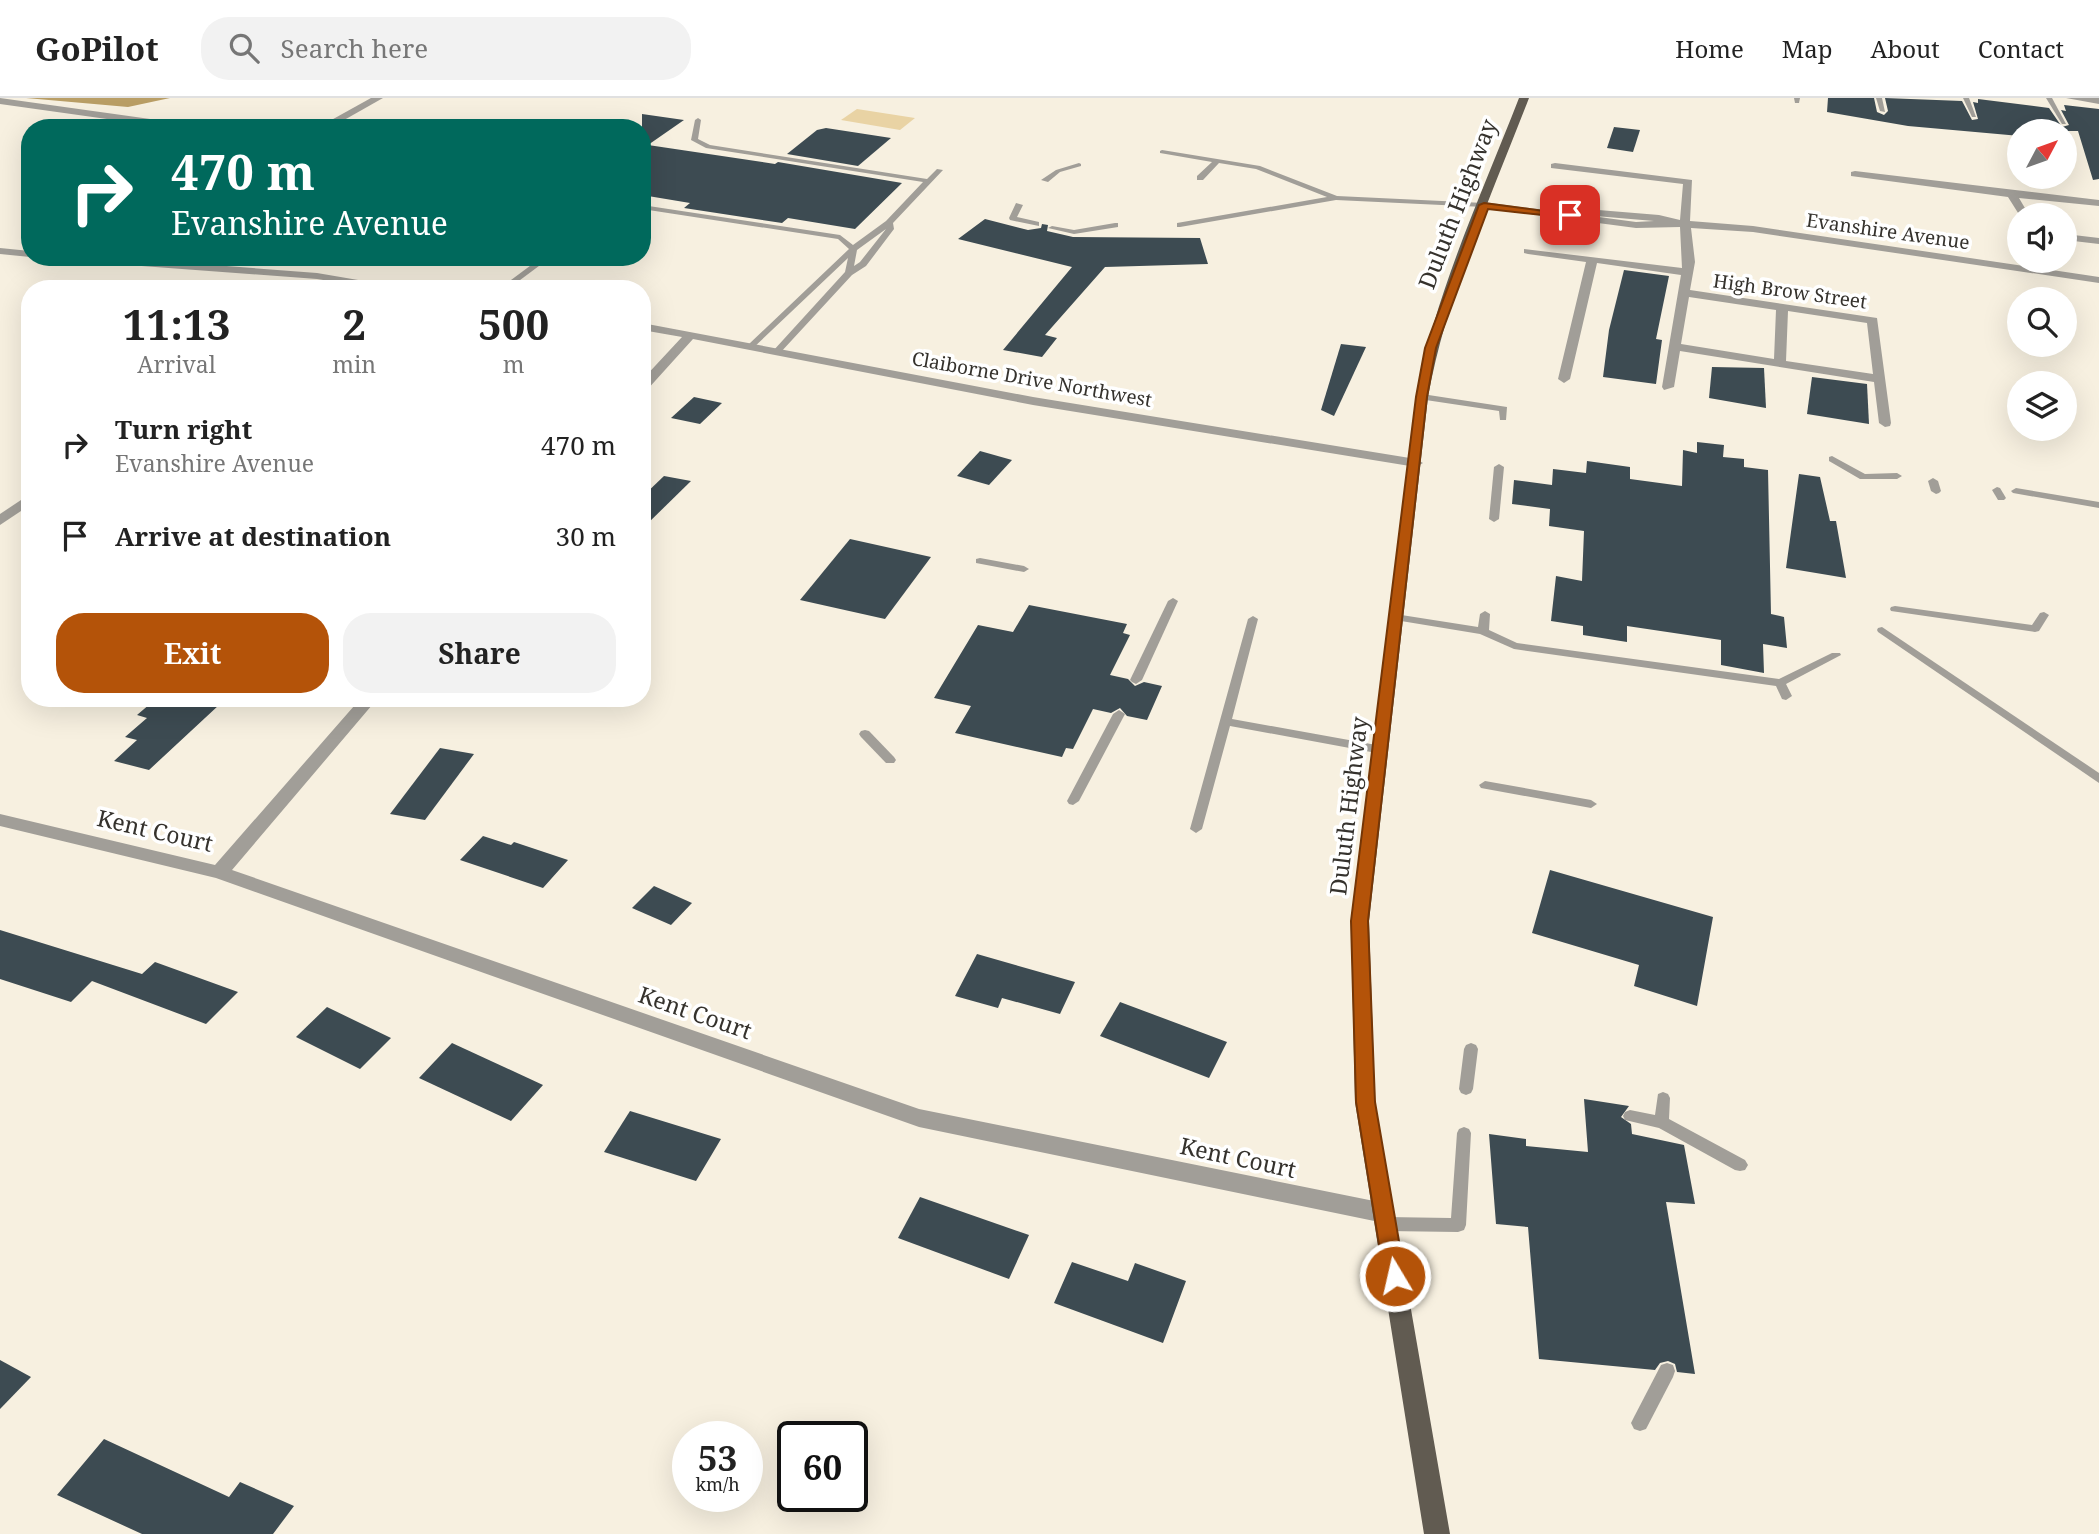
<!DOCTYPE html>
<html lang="en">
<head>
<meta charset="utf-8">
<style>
  body { margin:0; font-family:"Noto Serif",serif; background:#f2f2f2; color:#222; height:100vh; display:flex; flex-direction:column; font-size:26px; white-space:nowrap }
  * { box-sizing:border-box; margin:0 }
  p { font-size:23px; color:#767676 }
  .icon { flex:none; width:38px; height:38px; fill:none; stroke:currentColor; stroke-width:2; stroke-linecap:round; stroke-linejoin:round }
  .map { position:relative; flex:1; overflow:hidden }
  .drawer { position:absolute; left:21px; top:182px; width:630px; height:427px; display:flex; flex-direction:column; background:#fff; border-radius:28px; box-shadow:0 7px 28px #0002 }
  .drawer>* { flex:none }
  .top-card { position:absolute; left:21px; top:21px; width:630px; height:147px; border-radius:28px; box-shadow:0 7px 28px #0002; background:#00695c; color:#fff; overflow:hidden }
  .needle { width:46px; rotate:49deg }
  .tools { position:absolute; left:2007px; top:21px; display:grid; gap:14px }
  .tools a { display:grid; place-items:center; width:70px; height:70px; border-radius:50%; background:#fff; box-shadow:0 7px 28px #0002; font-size:35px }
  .speed { position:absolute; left:672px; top:1323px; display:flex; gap:14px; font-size:35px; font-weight:700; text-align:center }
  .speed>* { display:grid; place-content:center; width:91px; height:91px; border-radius:50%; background:#fff; box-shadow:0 7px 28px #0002; line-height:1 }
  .speed small { font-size:18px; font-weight:400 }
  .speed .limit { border:4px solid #111; border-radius:10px; background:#fff; color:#111 }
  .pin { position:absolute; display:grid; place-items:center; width:60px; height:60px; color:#fff; margin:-30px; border-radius:14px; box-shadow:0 4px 10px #0006 }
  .me { position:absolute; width:77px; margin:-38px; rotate:351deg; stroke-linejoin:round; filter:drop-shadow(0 0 5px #0008) }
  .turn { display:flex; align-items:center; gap:24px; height:147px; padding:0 35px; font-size:32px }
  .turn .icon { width:91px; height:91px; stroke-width:2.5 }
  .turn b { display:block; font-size:49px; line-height:60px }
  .eta { display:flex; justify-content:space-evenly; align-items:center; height:119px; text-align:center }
  .eta b { font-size:42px; font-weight:700; line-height:49px }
  .primary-button { display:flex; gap:14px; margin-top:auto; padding:14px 35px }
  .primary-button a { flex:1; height:80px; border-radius:28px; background:#b45309; color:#fff; font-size:28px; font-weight:700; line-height:80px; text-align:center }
  .primary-button a+a { background:#f2f2f2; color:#222 }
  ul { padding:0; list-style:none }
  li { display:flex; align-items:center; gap:21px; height:91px; padding:0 35px }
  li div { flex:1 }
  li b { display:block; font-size:26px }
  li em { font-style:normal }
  header { display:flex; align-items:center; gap:42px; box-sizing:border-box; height:98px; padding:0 35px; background:#fff; border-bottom:2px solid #e0e0e0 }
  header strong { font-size:33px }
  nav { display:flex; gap:38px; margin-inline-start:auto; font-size:24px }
  .search { width:490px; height:63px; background:#f2f2f2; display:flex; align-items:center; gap:18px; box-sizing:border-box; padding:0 24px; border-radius:28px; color:#767676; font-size:26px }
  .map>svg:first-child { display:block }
  .green { fill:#e9d3a4 }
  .water { fill:#b99e65 }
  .building { fill:#3d4b52 }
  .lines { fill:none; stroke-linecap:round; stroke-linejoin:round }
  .service { fill:#a19e98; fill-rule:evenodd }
  .minor { fill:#a19e98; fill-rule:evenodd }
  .primary { fill:#615b51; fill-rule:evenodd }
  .route { fill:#b45309; stroke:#753606; stroke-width:2 }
  .labels { text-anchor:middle; stroke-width:7; stroke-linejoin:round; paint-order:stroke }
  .far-street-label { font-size:19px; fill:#35322d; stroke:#fff }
  .street-label { font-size:23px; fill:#35322d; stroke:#fff }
</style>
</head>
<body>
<header>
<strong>GoPilot</strong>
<div class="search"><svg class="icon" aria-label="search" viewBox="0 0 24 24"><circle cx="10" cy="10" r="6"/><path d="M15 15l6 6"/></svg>Search here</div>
<nav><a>Home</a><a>Map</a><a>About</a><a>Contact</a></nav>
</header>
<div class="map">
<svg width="2099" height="1436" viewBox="0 0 2099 1436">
  <rect width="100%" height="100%" fill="#f7f0e0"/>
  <path class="green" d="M857 11 915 20 900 32 841 22Z"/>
  <path class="water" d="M26 0H170L128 9Z"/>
  <g class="building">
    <path d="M1828 0H1874L1877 14 1884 17 1888 13 1885 0 1962 3 1972 22 1978 21 1973 4 1978 5V1L2049 10 2062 29 2069 27 2061 12 2066 13 2064 7 2099 11V81L2093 82 2078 33H2020V38L1908 28 1827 14Z"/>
    <path d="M642 16 684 22 648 47 775 66 778 64 902 85 855 131 788 120 782 125 684 110 690 105 642 97Z"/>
    <path d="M1614 29 1640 32 1633 54 1607 50Z"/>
    <path d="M826 30 891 40 858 68 787 56 817 32Z"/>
    <path d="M985 121 1028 132 1041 130 1042 126 1048 127 1047 133 1073 139 1200 140 1208 166 1105 169 1045 237 1057 240 1042 259 1003 252 1072 169 958 141Z"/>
    <path d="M1624 172 1669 178 1656 241 1662 242 1656 286 1603 279 1609 232Z"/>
    <path d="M1341 246 1366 249 1334 318 1321 312Z"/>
    <path d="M1712 269 1764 270 1766 310 1709 300Z"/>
    <path d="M1812 279 1867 286 1869 326 1807 316Z"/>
    <path d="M694 299 722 305 700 326 671 320Z"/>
    <path d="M1697 344 1724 347 1723 359 1744 361V369L1768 372 1771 516 1784 519 1787 550 1763 546 1764 575 1721 567V542L1627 528V544L1583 537V528L1551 523 1556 478 1582 483 1584 433 1549 428 1550 411 1512 406 1514 382 1552 387 1553 371 1586 375 1587 363 1630 369V381L1682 388 1683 352 1697 355Z"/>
    <path d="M980 353 1012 362 989 387 957 378Z"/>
    <path d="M1799 376 1820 379 1830 423H1836L1846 480 1786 470Z"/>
    <path d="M664 378 691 383 642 431V399Z"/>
    <path d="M850 441 931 459 885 521 800 502Z"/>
    <path d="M1029 507 1127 526 1123 535 1130 537 1110 577 1128 581 1135 588 1144 584 1162 588 1147 622 1127 618 1120 610 1111 615 1093 611 1073 651 1066 650 1062 659 955 635 971 608 934 600 978 527 1013 534Z"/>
    <path d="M157 600H189L219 607 149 672 114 663 137 642 125 639 147 620 137 617Z"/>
    <path d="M440 650 474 656 425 722 390 716Z"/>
    <path d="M483 738 511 747 514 744 568 762 543 790 460 762Z"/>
    <path d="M1550 772 1713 819 1697 908 1634 888 1639 867 1532 835Z"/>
    <path d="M654 788 692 805 671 827 632 810Z"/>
    <path d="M0 832 142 876 155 864 238 894 206 926 92 883 71 904 0 881Z"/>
    <path d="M977 856 1075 884 1060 916 1002 900 998 910 955 898Z"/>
    <path d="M1120 904 1227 944 1209 980 1100 938Z"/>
    <path d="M327 909 391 940 360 971 296 939Z"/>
    <path d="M452 945 543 987 511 1023 419 980Z"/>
    <path d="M1584 1001 1629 1008 1621 1019 1631 1026 1632 1036 1684 1047 1695 1106 1666 1104 1695 1276 1677 1274 1675 1266 1668 1263 1660 1265 1655 1272 1539 1261 1528 1129 1496 1126 1489 1036 1526 1041V1048L1588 1054Z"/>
    <path d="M630 1013 721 1041 696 1083 604 1054Z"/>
    <path d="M920 1099 1029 1137 1009 1181 898 1140Z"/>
    <path d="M1072 1164 1128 1183 1135 1165 1186 1183 1163 1245 1054 1205Z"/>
    <path d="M0 1262 31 1279 0 1311Z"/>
    <path d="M104 1341 229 1399 240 1384 294 1408 273 1436H142L57 1397Z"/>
  </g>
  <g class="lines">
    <g class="service">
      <path d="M1794 0H1800L1799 5H1795Z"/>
      <path d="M1876 0H1882L1885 14 1880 13Z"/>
      <path d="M1963 0H1969L1976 19H1972Z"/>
      <path d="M2046 0H2052L2066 26H2062Z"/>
      <path d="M698 20 701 22 698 41 710 47 927 81 937 71 943 72 893 125 894 131 866 168 852 177 780 255 773 253 845 174 848 160 752 251 749 250V246L849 151 838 141 642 111V107L840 137 853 147 886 123 923 84 706 50 691 42 695 22ZM886 131 860 164 854 168 857 152Z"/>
      <path d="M1162 52 1260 68 1337 98 1484 105 1488 107 1484 109 1336 102 1180 129H1177V125L1327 99 1256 71 1219 65 1203 82H1197V78L1212 64 1160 55V53Z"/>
      <path d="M1079 65 1081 66V68L1060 74 1048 84 1041 82 1056 72Z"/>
      <path d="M1016 105 1023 107 1017 119 1039 124V128L1010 122 1009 120Z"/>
      <path d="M1115 125H1118V129L1074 136 1048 130 1052 128 1074 132Z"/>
      <path d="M542 159H551L508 191H499Z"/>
      <path d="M1422 296 1507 309 1506 322H1500L1499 313 1419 301V297Z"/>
      <path d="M1832 358 1865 376 1897 375 1902 378 1897 381H1860L1829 363V359Z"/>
      <path d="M1499 366 1504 369 1499 421 1494 424 1489 421 1494 369Z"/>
      <path d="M1933 380 1938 383 1941 393 1939 395 1936 396 1931 393 1928 383Z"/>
      <path d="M1997 389 2000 390 2006 400 2004 402H1998L1992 392Z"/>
      <path d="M2016 390 2099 404V410L2013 395 2011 393Z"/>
      <path d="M980 460 1024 468 1029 471 1024 474 976 465V461Z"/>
      <path d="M1173 500 1178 503 1142 582 1136 586 1132 584 1130 582 1168 503Z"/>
      <path d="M1895 508 2032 527 2040 515 2044 514 2049 517 2039 533 2035 534 1891 513 1890 511 1891 509Z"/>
      <path d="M1485 513 1490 516 1489 532 1517 545 1779 581 1832 555H1840L1841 557 1786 586 1792 598 1786 602 1782 601 1776 588 1514 551 1480 536 1395 522 1390 519 1395 516 1478 529 1480 516Z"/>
      <path d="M1253 518 1258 521 1232 621 1382 648 1388 652 1382 656 1230 628 1202 731 1196 735 1190 731 1248 521Z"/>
      <path d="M1882 529 2099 675V685L1878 534 1877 532 1878 530Z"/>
      <path d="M1119 612 1125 616 1079 703 1073 707 1069 706 1067 703 1113 616Z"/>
      <path d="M865 632 869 633 894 659 896 662 894 665H886L861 639 859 636 861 633Z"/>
      <path d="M1485 683 1591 702 1597 706 1591 710 1481 690 1479 687Z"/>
      <path d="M1471 945 1476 947 1478 951 1473 991 1471 995 1466 997 1461 995 1459 991 1464 951 1466 947Z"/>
      <path d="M1663 994 1668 996 1670 1000 1669 1021 1745 1062 1748 1067 1745 1072 1740 1073 1735 1072 1659 1030 1625 1022 1623 1018 1625 1014 1630 1012 1655 1017 1658 996Z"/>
      <path d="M1464 1029 1469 1031 1471 1035 1466 1127 1464 1132 1458 1134 1386 1133 1380 1131 1378 1126 1380 1121 1386 1119 1451 1120 1457 1035 1459 1031Z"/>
      <path d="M1667 1265 1673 1267 1675 1273 1673 1279 1646 1331 1640 1333 1634 1331 1631 1325 1634 1319 1661 1267Z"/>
    </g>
    <g class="minor">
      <path d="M0 0 193 27 198 30H171L0 6Z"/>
      <path d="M371 0H383L330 30H317Z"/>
      <path d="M2066 0H2099V6Z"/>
      <path d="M1555 65 1692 82 1690 123 1753 128 2099 179V185L1753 134 1691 130 1695 164 1690 192 1877 220 1891 325 1890 328 1885 329 1879 325 1874 284 1680 253 1674 289 1664 292 1662 289 1681 177 1597 165 1570 281 1564 285 1558 281 1586 164 1528 156 1524 155V151L1682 170 1680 129 1636 130 1484 110 1479 107 1484 104 1566 115 1574 110 1659 117 1680 122 1683 86 1551 70V66ZM1584 117 1654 123 1636 124ZM1689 199 1776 212 1774 261 1681 246ZM1788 213 1867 225 1873 276 1786 263Z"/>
      <path d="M1855 73 2099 102V108L2019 100 2029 117 2020 118 2008 99 1851 78V74Z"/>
      <path d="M2065 136 2099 140V146L2065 142Z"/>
      <path d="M0 150 30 153V159L0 156Z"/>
      <path d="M56 159H109L317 175 411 191H380L317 181 61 162Z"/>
      <path d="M642 225 1033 299 1416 361 1423 365 1416 369 1033 307 693 241 646 293 642 294V282L682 239 642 232Z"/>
      <path d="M30 396V407L0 427V416Z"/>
      <path d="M361 600H378L232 772 919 1011 1384 1105 1392 1108 1395 1115 1392 1122 1384 1125 919 1029 216 780 0 728V716L215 767Z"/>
    </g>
    <path class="primary" d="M1519 0H1529C1491 98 1447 195 1428 299L1369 823 1375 1004 1450 1436H1424L1355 1004 1351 823 1416 299C1435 195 1481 98 1519 0Z"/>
  </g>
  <path class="route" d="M1484 105 1574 117 1570 120 1488 111 1436 250 1427 299 1368 823 1375 1004 1405 1178 1402 1184 1395 1187 1387 1184 1384 1178 1356 1004 1351 823 1416 299 1425 250 1479 107Z"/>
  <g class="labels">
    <g class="far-street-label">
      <text transform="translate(1888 133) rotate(8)" y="7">Evanshire Avenue</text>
      <text transform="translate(1790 193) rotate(8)" y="7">High Brow Street</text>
      <text transform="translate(1032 281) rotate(10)" y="7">Claiborne Drive Northwest</text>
    </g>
    <g class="street-label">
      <text transform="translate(1458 106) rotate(-69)" y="8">Duluth Highway</text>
      <text transform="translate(1349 708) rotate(-83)" y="8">Duluth Highway</text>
      <text transform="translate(155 733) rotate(13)" y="8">Kent Court</text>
      <text transform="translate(695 915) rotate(19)" y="8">Kent Court</text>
      <text transform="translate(1238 1060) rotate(12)" y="8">Kent Court</text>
    </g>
  </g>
</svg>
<div class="tools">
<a><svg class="needle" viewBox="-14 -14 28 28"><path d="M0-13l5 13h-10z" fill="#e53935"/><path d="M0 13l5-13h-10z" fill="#767676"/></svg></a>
<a><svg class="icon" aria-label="sound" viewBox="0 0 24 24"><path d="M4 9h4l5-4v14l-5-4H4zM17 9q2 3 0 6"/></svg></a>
<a><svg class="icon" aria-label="search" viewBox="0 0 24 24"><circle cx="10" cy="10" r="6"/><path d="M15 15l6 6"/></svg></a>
<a><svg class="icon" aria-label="layers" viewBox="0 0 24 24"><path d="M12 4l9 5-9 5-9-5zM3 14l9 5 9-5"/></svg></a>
</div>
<div class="speed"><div>53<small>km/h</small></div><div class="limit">60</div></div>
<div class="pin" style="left:1570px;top:117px;background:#d93025"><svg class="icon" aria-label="arrive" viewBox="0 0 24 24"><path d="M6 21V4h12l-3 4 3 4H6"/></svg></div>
<svg class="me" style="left:1395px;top:1178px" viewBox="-20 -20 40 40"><circle r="17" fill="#b45309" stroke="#fff" stroke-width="3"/><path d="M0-11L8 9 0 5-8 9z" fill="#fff"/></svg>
<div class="top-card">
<div class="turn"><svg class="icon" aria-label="right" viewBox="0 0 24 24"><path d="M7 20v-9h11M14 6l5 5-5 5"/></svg><div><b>470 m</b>Evanshire Avenue</div></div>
</div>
<section class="drawer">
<div class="eta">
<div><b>11:13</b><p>Arrival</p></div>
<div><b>2</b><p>min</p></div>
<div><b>500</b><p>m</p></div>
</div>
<ul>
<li><svg class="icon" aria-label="right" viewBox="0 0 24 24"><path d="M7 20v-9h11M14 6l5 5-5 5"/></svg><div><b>Turn right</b><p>Evanshire Avenue</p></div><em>470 m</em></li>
<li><svg class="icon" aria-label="arrive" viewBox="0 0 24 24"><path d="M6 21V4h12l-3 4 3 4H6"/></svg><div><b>Arrive at destination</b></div><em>30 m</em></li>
</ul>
<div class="primary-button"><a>Exit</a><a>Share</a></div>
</section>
</div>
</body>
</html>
